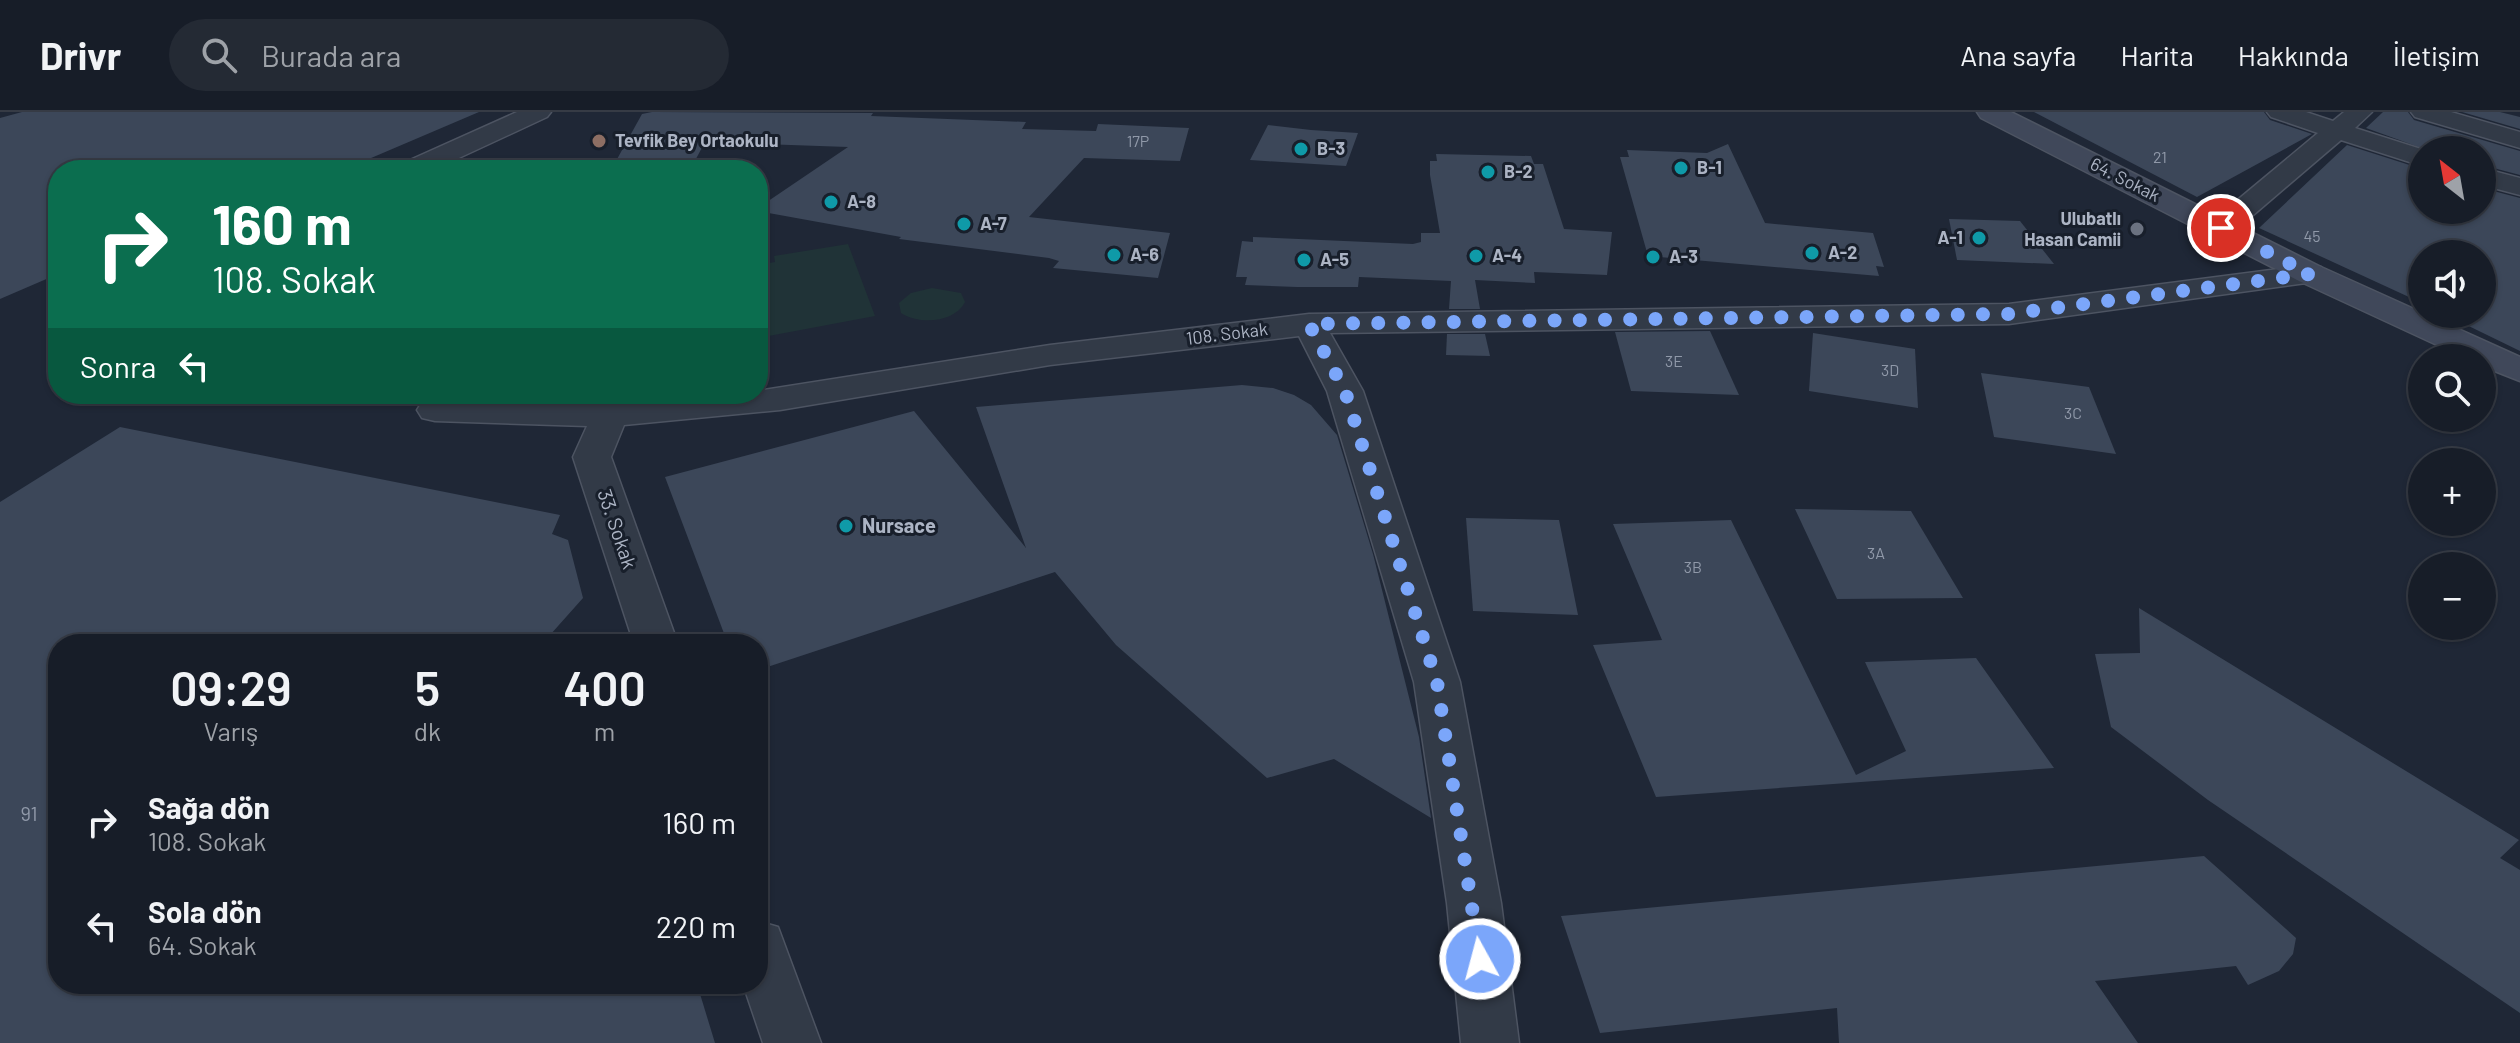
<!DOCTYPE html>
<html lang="tr">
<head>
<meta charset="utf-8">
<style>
  body { margin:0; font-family:Barlow,sans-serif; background:#242a34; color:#f1f3f6; height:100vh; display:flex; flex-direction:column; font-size:30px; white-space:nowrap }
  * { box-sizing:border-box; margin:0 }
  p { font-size:26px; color:#9ea2a8 }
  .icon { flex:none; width:44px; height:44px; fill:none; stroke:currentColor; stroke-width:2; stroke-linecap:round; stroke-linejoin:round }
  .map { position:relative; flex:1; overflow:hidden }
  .side { position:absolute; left:48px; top:522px; width:720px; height:360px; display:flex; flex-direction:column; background:#171d28; border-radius:32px; box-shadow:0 2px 6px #0004,0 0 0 2px #363b45 }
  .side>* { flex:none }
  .banner { position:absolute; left:48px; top:48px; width:720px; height:244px; border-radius:32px; box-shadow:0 2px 6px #0004,0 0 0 2px #363b45; background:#0b6e4f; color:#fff; overflow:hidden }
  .needle { width:52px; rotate:329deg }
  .tools { position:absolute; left:2408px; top:24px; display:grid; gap:16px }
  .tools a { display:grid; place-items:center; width:88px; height:88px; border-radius:50%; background:#171d28; box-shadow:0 2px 6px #0004,0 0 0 2px #363b45; font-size:40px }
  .pin { position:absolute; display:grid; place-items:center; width:68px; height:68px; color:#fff; margin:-34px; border:4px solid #fff; border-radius:50%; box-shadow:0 2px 8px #0007 }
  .me { position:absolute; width:88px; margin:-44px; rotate:353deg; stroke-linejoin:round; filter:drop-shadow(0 0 6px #0008) }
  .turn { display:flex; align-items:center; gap:28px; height:168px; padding:0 32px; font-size:36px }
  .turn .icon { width:104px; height:104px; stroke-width:2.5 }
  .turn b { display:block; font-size:56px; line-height:68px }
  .then { display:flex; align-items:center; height:76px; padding:0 32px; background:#0003; gap:16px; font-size:30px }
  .eta { display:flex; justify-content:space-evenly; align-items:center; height:136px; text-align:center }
  .eta b { font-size:48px; font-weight:600; line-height:56px }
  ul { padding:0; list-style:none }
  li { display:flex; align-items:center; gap:24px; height:104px; padding:0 32px }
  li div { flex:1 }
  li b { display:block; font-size:30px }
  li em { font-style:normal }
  header { display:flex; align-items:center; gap:48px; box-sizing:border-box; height:112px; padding:0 40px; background:#171d28; border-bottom:2px solid #363b45 }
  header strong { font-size:38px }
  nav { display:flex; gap:44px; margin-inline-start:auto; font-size:28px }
  .search { width:560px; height:72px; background:#242a34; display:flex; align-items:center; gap:20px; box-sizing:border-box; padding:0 28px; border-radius:44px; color:#9ea2a8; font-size:30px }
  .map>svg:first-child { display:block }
  .green { fill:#203337 }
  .building { fill:#3c4759 }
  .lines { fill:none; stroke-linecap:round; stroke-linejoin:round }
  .street-casing { stroke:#4d5462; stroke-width:3 }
  .secondary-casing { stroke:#4d5462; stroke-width:3 }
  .street { fill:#323a47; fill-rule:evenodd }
  .secondary { fill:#40485a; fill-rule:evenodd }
  .route { stroke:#7ba6fa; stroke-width:14; stroke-dasharray:0 25.2 }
  .education-dot { fill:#8d6e63; stroke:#181f2b; stroke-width:3 }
  .culture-dot { fill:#0f9aa8; stroke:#181f2b; stroke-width:3 }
  .worship-dot { fill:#6b7280; stroke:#181f2b; stroke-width:3 }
  .labels { text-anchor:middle; stroke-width:6; stroke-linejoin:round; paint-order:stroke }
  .number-label { font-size:16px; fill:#9099a9 }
  .far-poi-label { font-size:18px; font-weight:bold; fill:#acb4c4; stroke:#181f2b; text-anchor:start }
  .far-street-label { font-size:18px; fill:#acb4c4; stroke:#181f2b }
  .poi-label { font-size:20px; font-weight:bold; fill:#acb4c4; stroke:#181f2b; text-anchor:start }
  .street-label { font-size:20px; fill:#acb4c4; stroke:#181f2b }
  .near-number-label { font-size:20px; fill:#9099a9 }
</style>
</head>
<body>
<header>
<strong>Drivr</strong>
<div class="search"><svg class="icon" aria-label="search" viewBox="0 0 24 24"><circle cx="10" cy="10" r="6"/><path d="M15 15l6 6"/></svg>Burada ara</div>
<nav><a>Ana sayfa</a><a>Harita</a><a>Hakkında</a><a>İletişim</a></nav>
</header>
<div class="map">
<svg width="2520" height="931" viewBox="0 0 2520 931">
  <rect width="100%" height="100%" fill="#1f2736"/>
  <g class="green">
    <path d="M848 132 875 204 758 226V153L775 150 774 144Z"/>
    <path d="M932 176 961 181 965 190C954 211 920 213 901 201L899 191 911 181Z"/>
  </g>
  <g class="building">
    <path d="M22 0H479L343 58H58V162L0 187V6Z"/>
    <path d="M652 0 873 1 871 4 1026 10 1022 17 1096 19 1098 12 1189 16 1180 49 1084 46 1029 105 1170 121 1158 166 1053 156 1059 149 1049 146 899 127 901 125 763 100 770 96 761 94 848 35 705 30 690 58H611L642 2Z"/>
    <path d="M2034 0H2264L2270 8 2312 22 2197 85Z"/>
    <path d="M2383 0H2408L2414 8 2520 39V63L2482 53V38H2427L2366 16Z"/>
    <path d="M2462 0H2500L2520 5V17Z"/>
    <path d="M1268 13 1311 18 1358 21 1346 54 1250 48Z"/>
    <path d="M1728 32 1765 111 1873 121 1884 155 1876 154 1879 164 1648 144 1620 45H1629L1627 38 1707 41Z"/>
    <path d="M2347 33 2422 57V98H2482V76L2520 86V239L2444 202H2482V142H2422V191L2259 116Z"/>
    <path d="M1436 42 1531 44 1534 52H1543L1564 117 1612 120 1607 163 1534 160 1535 171 1475 168 1480 197H1449L1451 169 1359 165 1358 175H1297L1245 173 1247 165H1236L1242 129 1253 130V125L1413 132 1421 130V121H1440L1430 63V49H1437Z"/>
    <path d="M1949 107 2020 109 2054 152 1957 148Z"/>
    <path d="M1710 219 1739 283 1631 279 1615 220Z"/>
    <path d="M1813 221 1915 237 1918 296 1809 279Z"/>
    <path d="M1447 222H1485L1490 244 1446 243Z"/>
    <path d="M1981 261 2089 275 2116 342 1994 325Z"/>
    <path d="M1242 273 1273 276 1294 283 1311 293 1337 323 1373 442 1419 625 1431 706 1334 647 1267 666 1116 533 1055 460 758 558V532H728L665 365 914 299 1026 436 976 295Z"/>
    <path d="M120 315 560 403 552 422 568 428 583 486 542 532H58V872H697L715 931H0V390Z"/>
    <path d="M1795 397 1911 399 1963 486 1837 487Z"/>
    <path d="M1466 406 1559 408 1578 503 1473 499Z"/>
    <path d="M1731 408 1856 663 1906 639 1865 550 1976 546 2054 656 1656 685 1593 533 1662 528 1613 412Z"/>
    <path d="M2139 496 2519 728 2500 746 2520 758V901L2208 688 2111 615 2095 542 2140 541Z"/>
    <path d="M2204 744 2296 826 2293 842 2279 859 2248 873 2236 854 2095 869 2138 931H1839L1837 896 1600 921 1561 804Z"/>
  </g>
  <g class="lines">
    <g class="street-casing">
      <g id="street">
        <path d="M517 0H551L547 5 433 58H397L401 52Z"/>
        <path d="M2267 0H2306L2333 9 2344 0H2372L2355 16 2424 38 2422 54 2341 28 2231 122H2211L2206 116 2211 110 2318 21 2271 5Z"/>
        <path d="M2411 0H2451L2520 20V36L2415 5Z"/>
        <path d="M2482 56 2520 66V83L2482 73Z"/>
        <path d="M2310 153 2321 155 2326 162 2321 169 2009 212 1330 221 1363 279 1460 570 1501 791 1519 931H1461L1447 791 1414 570 1327 279 1299 224 1050 253 780 298 624 313 611 345 678 532H634L573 345 587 314 435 309 422 306 417 298 422 290 435 287 610 293 758 282V279L1050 233 1309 202 2009 192Z"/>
        <path d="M758 809 778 815 821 931H763L743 872H758Z"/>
      </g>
    </g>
    <g class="secondary-casing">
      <path id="secondary" d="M1977 0H2011L2321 155 2520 245V269L2482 254V246H2465L2299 169 1981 6Z"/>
    </g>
    <use href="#street" class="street"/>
    <use href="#secondary" class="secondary"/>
  </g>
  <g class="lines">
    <path class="route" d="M1480 847 1437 570 1345 279 1309 212 2009 202 2310 162 2221 116"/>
  </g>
  <circle class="education-dot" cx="599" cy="29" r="8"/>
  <g class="culture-dot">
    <circle cx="1301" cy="37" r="8"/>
    <circle cx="1681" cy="56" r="8"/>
    <circle cx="1488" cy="60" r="8"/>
    <circle cx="831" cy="90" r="8"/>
    <circle cx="964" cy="112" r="8"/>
    <circle cx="1979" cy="126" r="8"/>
    <circle cx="1812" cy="141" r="8"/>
    <circle cx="1114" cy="143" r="8"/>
    <circle cx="1476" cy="144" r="8"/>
    <circle cx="1653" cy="145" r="8"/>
    <circle cx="1304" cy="148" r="8"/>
    <circle cx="846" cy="414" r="8"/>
  </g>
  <circle class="worship-dot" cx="2137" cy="117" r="8"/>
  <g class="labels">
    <g class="number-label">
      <text x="1138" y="35">17P</text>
      <text x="2160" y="51">21</text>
      <text x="2312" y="130">45</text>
      <text x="1674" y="255">3E</text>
      <text x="1890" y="264">3D</text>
      <text x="2073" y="307">3C</text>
      <text x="1876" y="447">3A</text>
      <text x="1693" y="461">3B</text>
    </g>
    <g class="far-poi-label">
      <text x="615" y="35">Tevfik Bey Ortaokulu</text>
      <text x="1317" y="43">B-3</text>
      <text x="1697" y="62">B-1</text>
      <text x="1504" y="66">B-2</text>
      <text x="847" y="96">A-8</text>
      <text x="2121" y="113" text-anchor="end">Ulubatlı<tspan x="2121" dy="21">Hasan Camii</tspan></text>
      <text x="980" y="118">A-7</text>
      <text x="1963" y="132" text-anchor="end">A-1</text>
      <text x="1828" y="147">A-2</text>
      <text x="1130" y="149">A-6</text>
      <text x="1492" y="150">A-4</text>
      <text x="1669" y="151">A-3</text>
      <text x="1320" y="154">A-5</text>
    </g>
    <g class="far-street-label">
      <text transform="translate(2125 68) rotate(27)" y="6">64. Sokak</text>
      <text transform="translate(1227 222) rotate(-7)" y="6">108. Sokak</text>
    </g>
    <g class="poi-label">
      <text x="862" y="421">Nursace</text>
    </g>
    <g class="street-label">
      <text transform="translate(617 417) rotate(71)" y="7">33. Sokak</text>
    </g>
    <g class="near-number-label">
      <text x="29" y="709">91</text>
    </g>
  </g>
</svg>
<div class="tools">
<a><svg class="needle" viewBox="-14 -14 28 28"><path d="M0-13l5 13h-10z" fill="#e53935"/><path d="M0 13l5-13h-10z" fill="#9ea2a8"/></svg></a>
<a><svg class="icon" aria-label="sound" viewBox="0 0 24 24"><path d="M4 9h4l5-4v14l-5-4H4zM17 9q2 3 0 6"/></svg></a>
<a><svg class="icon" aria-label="search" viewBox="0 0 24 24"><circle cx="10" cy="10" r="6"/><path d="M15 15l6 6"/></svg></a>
<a>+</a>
<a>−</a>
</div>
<div class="pin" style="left:2221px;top:116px;background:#d93025"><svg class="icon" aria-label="arrive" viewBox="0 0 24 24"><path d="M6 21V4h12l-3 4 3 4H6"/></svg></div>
<svg class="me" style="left:1480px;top:847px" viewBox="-20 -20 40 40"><circle r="17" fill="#7ba6fa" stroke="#fff" stroke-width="3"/><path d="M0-11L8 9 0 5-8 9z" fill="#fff"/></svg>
<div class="banner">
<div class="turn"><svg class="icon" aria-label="right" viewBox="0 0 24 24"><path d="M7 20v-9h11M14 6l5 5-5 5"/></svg><div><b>160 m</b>108. Sokak</div></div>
<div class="then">Sonra<svg class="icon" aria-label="left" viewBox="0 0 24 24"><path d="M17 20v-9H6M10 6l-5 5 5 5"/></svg></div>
</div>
<section class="side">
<div class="eta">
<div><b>09:29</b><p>Varış</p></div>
<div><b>5</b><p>dk</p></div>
<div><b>400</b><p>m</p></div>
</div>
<ul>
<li><svg class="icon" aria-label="right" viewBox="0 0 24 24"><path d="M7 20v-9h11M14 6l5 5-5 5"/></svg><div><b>Sağa dön</b><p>108. Sokak</p></div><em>160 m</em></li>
<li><svg class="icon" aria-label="left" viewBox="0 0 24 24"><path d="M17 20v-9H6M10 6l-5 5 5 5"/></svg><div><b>Sola dön</b><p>64. Sokak</p></div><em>220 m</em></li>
</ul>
</section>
</div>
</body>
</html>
